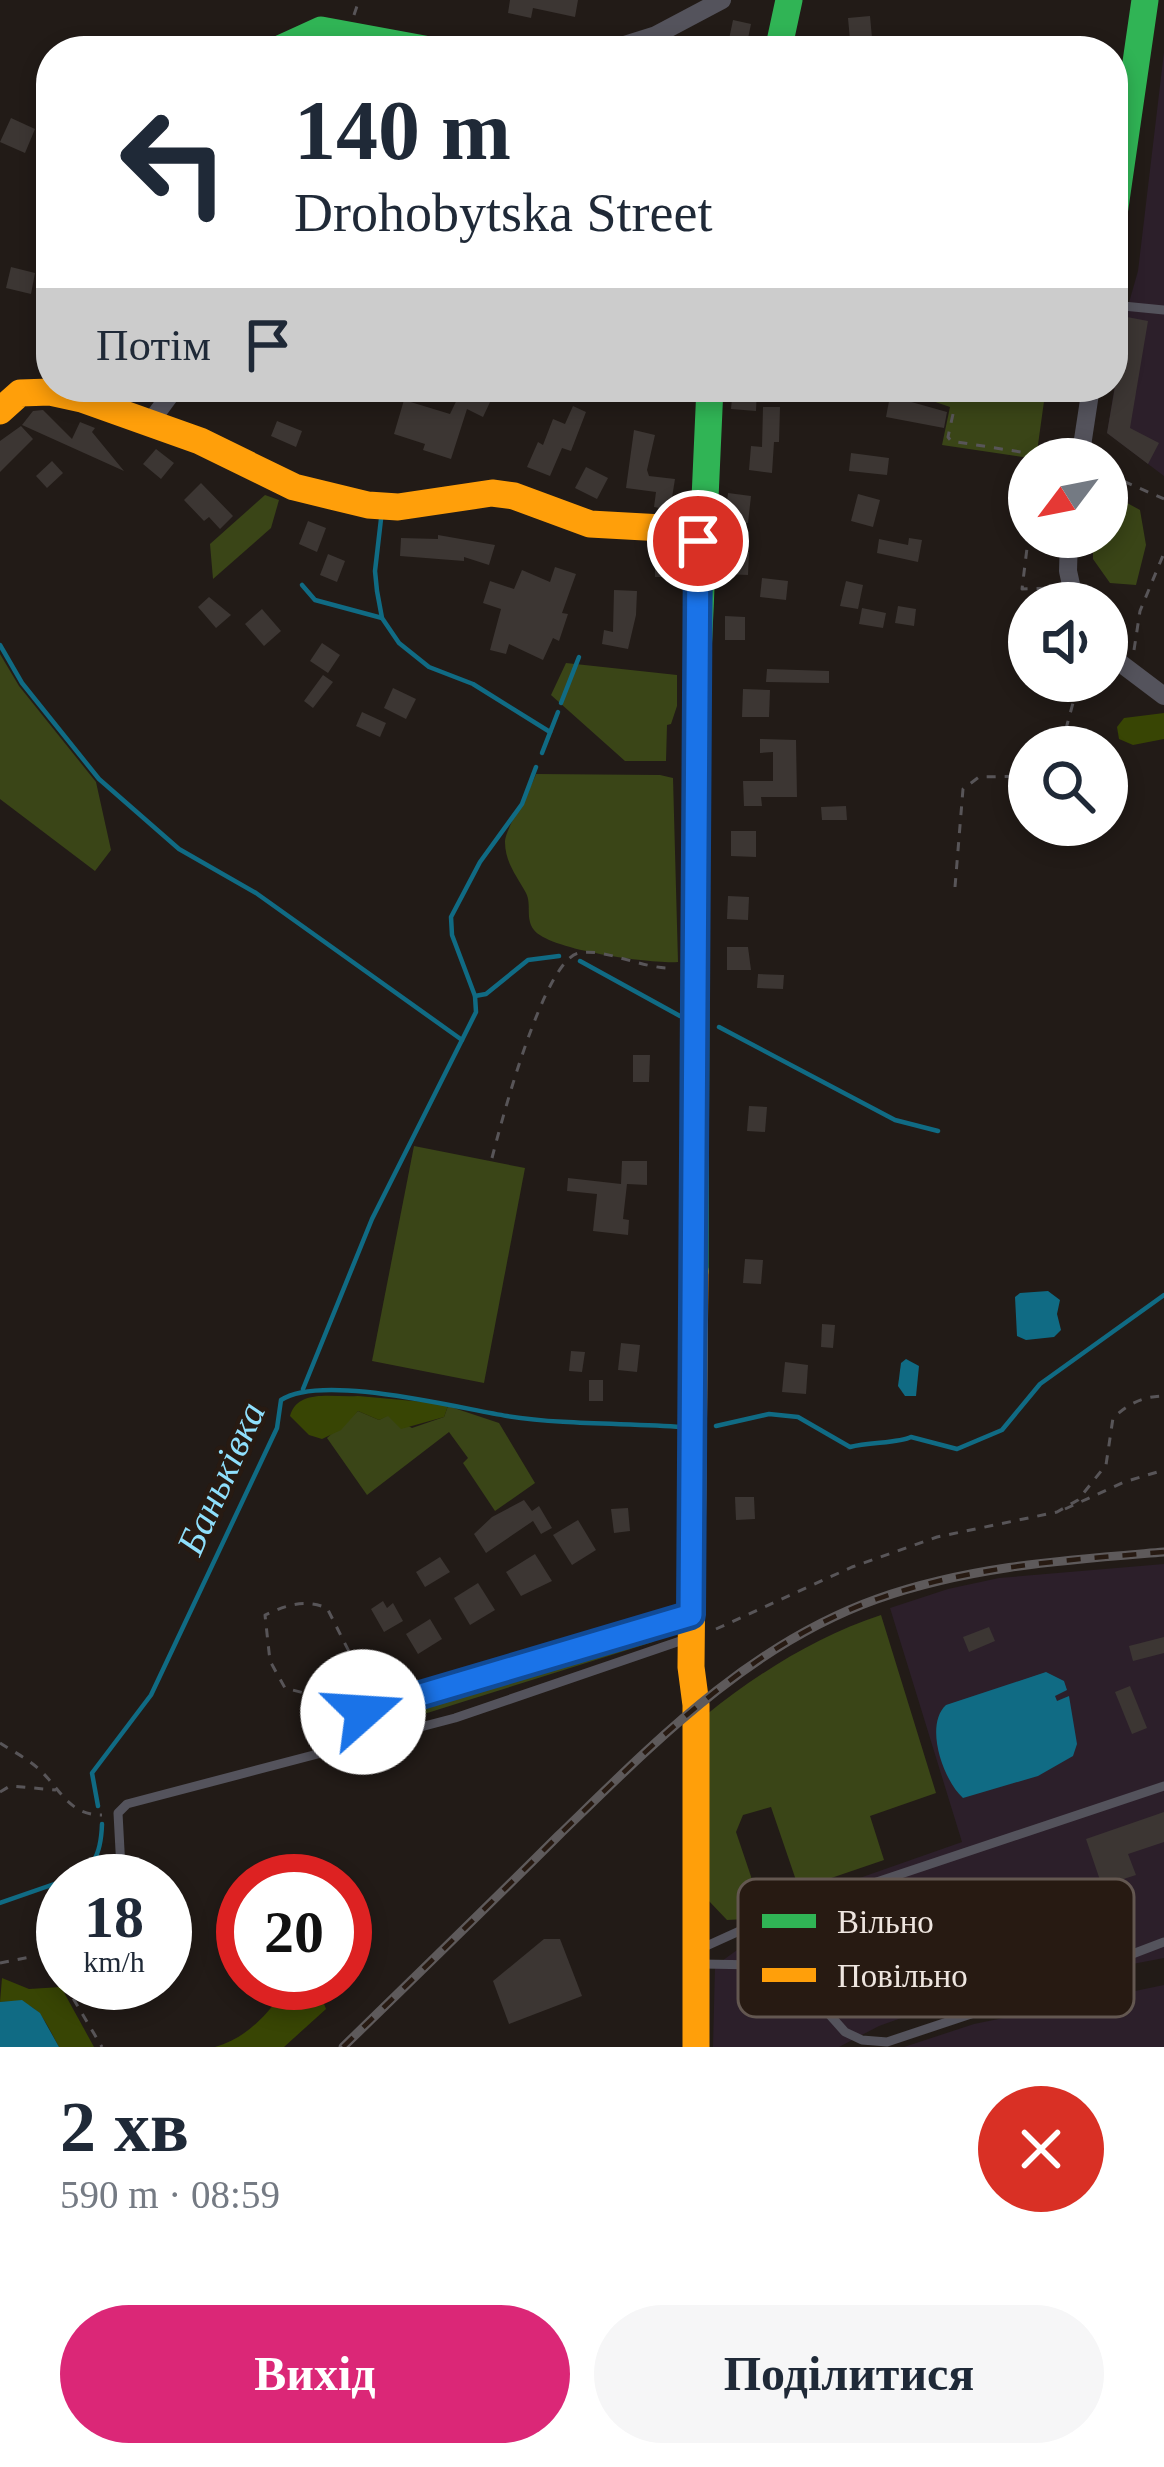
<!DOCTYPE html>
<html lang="uk">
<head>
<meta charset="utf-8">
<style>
  body { margin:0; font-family:"Times New Roman",serif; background:#f6f6f7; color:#1f2937; height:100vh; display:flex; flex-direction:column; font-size:45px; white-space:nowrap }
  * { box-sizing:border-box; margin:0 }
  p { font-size:39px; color:#747a83 }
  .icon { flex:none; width:66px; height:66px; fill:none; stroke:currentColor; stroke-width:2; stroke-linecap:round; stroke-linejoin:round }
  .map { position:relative; height:2047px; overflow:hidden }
  .panel { display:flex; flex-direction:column; background:#fff; flex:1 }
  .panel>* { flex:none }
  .banner { position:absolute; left:36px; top:36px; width:1092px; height:366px; border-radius:48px; box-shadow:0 6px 18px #0003; background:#fff; color:#1f2937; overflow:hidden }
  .needle { width:78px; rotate:238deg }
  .fabs { position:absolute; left:1008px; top:438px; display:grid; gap:24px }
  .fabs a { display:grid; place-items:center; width:120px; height:120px; border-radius:50%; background:#fff; box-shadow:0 6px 18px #0003; font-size:60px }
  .speed { position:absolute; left:36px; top:1854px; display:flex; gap:24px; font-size:60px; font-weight:700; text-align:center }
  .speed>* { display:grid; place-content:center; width:156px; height:156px; border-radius:50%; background:#fff; box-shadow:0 6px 18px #0003; line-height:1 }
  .speed small { font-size:30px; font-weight:400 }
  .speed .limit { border:18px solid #d22; background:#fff; color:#111 }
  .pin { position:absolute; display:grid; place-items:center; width:102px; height:102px; color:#fff; margin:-51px; border:6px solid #fff; border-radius:50%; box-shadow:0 3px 12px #0007 }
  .me { position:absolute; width:132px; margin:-66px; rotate:71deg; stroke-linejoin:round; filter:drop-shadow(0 0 9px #0008) }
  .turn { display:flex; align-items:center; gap:42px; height:252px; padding:0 60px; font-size:54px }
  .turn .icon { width:156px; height:156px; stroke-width:2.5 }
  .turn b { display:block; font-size:84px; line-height:102px }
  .then { display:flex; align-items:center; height:114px; padding:0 60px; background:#0003; gap:24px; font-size:45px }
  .round { display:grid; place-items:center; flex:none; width:126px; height:126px; border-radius:63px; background:#f6f6f7 }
  .overview { display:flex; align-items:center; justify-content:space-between; height:204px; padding:0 60px }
  h1 { font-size:72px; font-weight:700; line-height:90px }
  .button { display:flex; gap:24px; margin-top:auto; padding:24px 60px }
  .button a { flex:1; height:138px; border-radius:72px; background:#db2777; color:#fff; font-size:48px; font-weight:700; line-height:138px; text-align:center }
  .button a+a { background:#f6f6f7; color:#1f2937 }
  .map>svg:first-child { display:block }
  .industrial { fill:#2c1f2a }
  .green { fill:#3a4517 }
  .forest { fill:#384504 }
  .water { fill:#106b84 }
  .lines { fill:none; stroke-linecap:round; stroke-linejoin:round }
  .stream { stroke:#106b84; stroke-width:4.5 }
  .building { fill:#3c3633 }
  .path { stroke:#585558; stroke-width:3; stroke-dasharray:9 9; stroke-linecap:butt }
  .lane { stroke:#54535c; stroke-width:9 }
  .street { stroke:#54535c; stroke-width:18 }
  .fast { stroke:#30b455; stroke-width:27 }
  .slow { stroke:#ff9f0a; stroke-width:27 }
  .rail-casing { stroke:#5e5a5b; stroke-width:9 }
  .rail { stroke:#271a12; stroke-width:4.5; stroke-dasharray:14; stroke-linecap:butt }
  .route-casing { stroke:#114b97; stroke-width:30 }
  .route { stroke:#1a73e8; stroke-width:21 }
  .labels { text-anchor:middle; stroke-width:9; stroke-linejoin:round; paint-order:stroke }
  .water-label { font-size:39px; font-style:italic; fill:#8fdffc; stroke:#271a12 }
  .key { fill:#271a12; stroke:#635750; stroke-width:3 }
  .key-label { font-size:33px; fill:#eee5df }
</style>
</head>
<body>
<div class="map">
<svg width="1164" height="2047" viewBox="0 0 1164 2047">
  <rect width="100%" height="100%" fill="#221b17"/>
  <g class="industrial">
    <path d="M1164 52V476L1107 433 1128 306 1138 271Z"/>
    <path d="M1164 1564V1958L960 1997 879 2026 839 2047H713L715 1966 769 1927 763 1912 962 1842 890 1608 948 1589 999 1578Z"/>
    <path d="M1164 1985V2047H904L974 2024Z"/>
  </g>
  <g class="green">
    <path d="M913 387H1046L1036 459 942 445 950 407 912 394Z"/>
    <path d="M1107 492 1140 510 1146 545 1136 585 1110 583 1093 559V537H1107Z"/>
    <path d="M265 495 279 500 271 528 213 579 210 544Z"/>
    <path d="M0 654 19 686 96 782 111 850 95 871 0 799Z"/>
    <path d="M566 663 677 675V706L671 724 667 725 666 761H625L551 695Z"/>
    <path d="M536 774 660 775 673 778 678 962C651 964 549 950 534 930 525 918 532 905 526 893 518 878 505 863 505 842 505 829 530 791 536 774Z"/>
    <path d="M414 1146 525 1168 484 1383 372 1361Z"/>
    <path d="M448 1406 499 1423 535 1483 495 1511 463 1463 468 1458 449 1432 367 1495 327 1438 358 1411 379 1420 388 1415 412 1428 444 1417Z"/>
    <path d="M881 1615 936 1793 870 1816 884 1860 799 1889 771 1807 743 1815 736 1832 763 1912 745 1919 727 1920 708 1900 706 1715C758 1673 817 1636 881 1615Z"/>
    <path d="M660 1628 659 1638 653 1642 370 1731 373 1719 457 1686Z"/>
  </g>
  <g class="forest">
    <path d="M1164 713V739L1133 745 1119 739 1117 727 1124 718Z"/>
    <path d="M358 1396 436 1403 448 1406 444 1417 401 1429 388 1416 379 1420 358 1411 341 1430 322 1439 309 1435 290 1416C298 1388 333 1398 358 1396Z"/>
    <path d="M2 1978 29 1989 61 1987 94 2047H59C42 2016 39 1999 0 2002Z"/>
    <path d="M289 1983H316L326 2009 284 2047H215C248 2038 271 2011 289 1983Z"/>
  </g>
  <g class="water">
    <path d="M1048 1291 1060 1300 1057 1314 1061 1330 1054 1337 1026 1340 1017 1336 1015 1297 1020 1293Z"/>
    <path d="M906 1359 919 1366 916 1396H905L898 1386 901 1363Z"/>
    <path d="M1046 1672 1064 1681 1067 1690 1055 1696 1057 1701 1069 1696 1077 1744 1073 1756 1038 1776 963 1798C943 1780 924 1725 946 1705Z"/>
    <path d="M22 2000 40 2013 59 2047H0V2002Z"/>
  </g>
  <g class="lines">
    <g class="stream">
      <path d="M381 519 375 571 377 591 382 618 399 643 429 667 473 684 550 732"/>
      <path d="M302 585 315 600 382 618"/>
      <path d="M0 645 22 683 99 779 179 849 256 893 462 1040 372 1219 303 1389"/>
      <path d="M561 703 579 657"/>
      <path d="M542 753 558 712"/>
      <path d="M580 961 680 1016"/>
      <path d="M475 996 486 994 528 960 559 956"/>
      <path d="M719 1027 895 1120 938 1131"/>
      <path d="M462 1040 476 1012 475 996 452 935 451 917 480 862 522 804 536 767"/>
      <path d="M716 1426 769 1414 798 1417 850 1447C869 1442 900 1443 911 1437L957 1449 1002 1430 1040 1384 1164 1295"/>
      <path d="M98 1806 92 1773 151 1695 277 1428 281 1400C322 1373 457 1408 507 1416 564 1425 625 1423 682 1427"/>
      <path d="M63 1881C94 1871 101 1855 102 1824"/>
      <path d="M0 1903 63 1881"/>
    </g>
  </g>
  <g class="building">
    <path d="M510 0H578L575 17 533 8 531 18 508 13Z"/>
    <path d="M870 16 872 38 850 40 848 18Z"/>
    <path d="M733 20 751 24 746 48 728 44Z"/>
    <path d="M11 118 35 129 25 153 0 142Z"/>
    <path d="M11 267 35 273 31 294 6 288Z"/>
    <path d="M1127 317 1148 321 1130 428 1159 443 1148 464 1107 433Z"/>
    <path d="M463 387 491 400 483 417 467 409 451 459 423 450 425 444 394 434 404 400 450 414Z"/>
    <path d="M733 387 757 388 756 411 731 409Z"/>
    <path d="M890 396 947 412 944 428 886 417Z"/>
    <path d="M573 406 586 412 571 451 562 448 550 476 527 467 538 442 543 445 553 419 565 424Z"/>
    <path d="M763 407H780L779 442H774L772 473 749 470 751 446 762 447Z"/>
    <path d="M43 410 72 439 80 422 95 428 92 432 124 471 22 425 33 411Z"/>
    <path d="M277 421 302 431 296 447 271 436Z"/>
    <path d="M21 426 33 439 0 472V441Z"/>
    <path d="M634 430 655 435 647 470 649 476 675 479 670 510 654 507 656 492 626 488Z"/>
    <path d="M156 449 174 463 161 479 143 464Z"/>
    <path d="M851 453 889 458 887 475 849 471Z"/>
    <path d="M52 461 63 473 47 488 36 476Z"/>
    <path d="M586 467 608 478 597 499 575 488Z"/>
    <path d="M201 483 233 516 220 529 209 517 204 521 184 500Z"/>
    <path d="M728 493 751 496 748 523 725 520Z"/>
    <path d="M858 494 880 500 873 527 851 521Z"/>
    <path d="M308 521 326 528 317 552 299 544Z"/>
    <path d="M438 535 495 545 489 565 464 557V561L400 556 401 538 438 539Z"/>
    <path d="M909 538 922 540 918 562 877 553 879 539 908 545Z"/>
    <path d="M655 550H675L674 577H655Z"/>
    <path d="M726 550 749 552 748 575 725 574Z"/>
    <path d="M328 554 345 561 337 582 320 575Z"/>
    <path d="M555 567 576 574 562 613 568 614 559 641 553 638 543 660 509 644 506 654 490 650 501 609 483 603 490 581 514 589 522 570 550 582Z"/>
    <path d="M762 578 788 581 786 600 760 597Z"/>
    <path d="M846 581 863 585 858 609 840 606Z"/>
    <path d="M614 590 637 591 636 615 628 649 602 644 604 630 613 632Z"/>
    <path d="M209 597 231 615 216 628 198 607Z"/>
    <path d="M898 606 916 609 914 626 895 623Z"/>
    <path d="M862 608 886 613 883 628 859 624Z"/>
    <path d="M262 609 281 631 264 646 245 624Z"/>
    <path d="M725 616 745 617V640H725Z"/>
    <path d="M322 643 340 655 328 673 310 661Z"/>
    <path d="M767 669 829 671V683L766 682Z"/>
    <path d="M323 675 333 682 313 708 304 701Z"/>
    <path d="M393 688 416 699 406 719 384 708Z"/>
    <path d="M743 689 770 690 769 717H742Z"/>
    <path d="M362 712 386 723 380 737 356 726Z"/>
    <path d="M760 739 796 740 797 797H761L762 806H744L743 781H773V752L760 753Z"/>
    <path d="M846 806 847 820H822L821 807Z"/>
    <path d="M731 831H756V857L731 856Z"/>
    <path d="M728 896 749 897 748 920 727 919Z"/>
    <path d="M727 947H748L751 970H727Z"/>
    <path d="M758 974 784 975 783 989 757 988Z"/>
    <path d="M633 1055H650L649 1082H633Z"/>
    <path d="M749 1106 767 1107 765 1132 747 1131Z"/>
    <path d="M622 1161H647V1185L627 1184 623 1219 629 1220 628 1235 593 1231 597 1194 567 1191 568 1178 621 1184Z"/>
    <path d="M745 1259 763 1260 761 1284 743 1283Z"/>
    <path d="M822 1324 835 1325 833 1348 821 1347Z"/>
    <path d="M621 1343 640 1345 637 1372 618 1370Z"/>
    <path d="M571 1351 585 1352 582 1372 569 1371Z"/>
    <path d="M785 1362 808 1365 806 1394 782 1392Z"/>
    <rect x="589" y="1380" width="14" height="21"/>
    <path d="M735 1497H754L755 1519 736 1520Z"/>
    <path d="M524 1500 532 1511 539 1506 552 1528 541 1534 533 1521 486 1553 474 1534 492 1517Z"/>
    <path d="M628 1508 630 1531 614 1533 611 1509Z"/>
    <path d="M578 1520 596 1550 572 1565 553 1535Z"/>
    <path d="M535 1554 552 1581 521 1596 506 1572Z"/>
    <path d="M440 1557 450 1572 425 1587 416 1572Z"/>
    <path d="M478 1583 495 1610 470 1625 454 1598Z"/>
    <path d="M383 1601 387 1608 393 1603 403 1621 384 1632 371 1609Z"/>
    <path d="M430 1619 442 1639 418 1654 406 1634Z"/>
    <path d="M989 1627 995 1641 969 1652 963 1637Z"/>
    <path d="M1164 1637V1653L1133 1661 1129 1646Z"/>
    <path d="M1130 1686 1147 1728 1132 1734 1115 1692Z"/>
    <path d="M1164 1812V1842L1128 1854 1136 1875 1102 1886 1086 1839Z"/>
    <path d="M544 1939H560L582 1996 509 2024 493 1981Z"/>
  </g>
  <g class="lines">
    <g class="path">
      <path d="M354 15 359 0"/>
      <path d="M953 414 948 437 951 441 1040 455 1039 459"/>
      <path d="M1107 474 1164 499"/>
      <path d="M1029 532 1022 589 1052 588"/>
      <path d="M1134 650 1140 611 1164 553"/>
      <path d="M1061 747 1079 681"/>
      <path d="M955 887 963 789 979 777 1029 776"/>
      <path d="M492 1158C501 1123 544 959 579 953 606 948 642 969 672 968"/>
      <path d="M1065 1509 1124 1482 1164 1470"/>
      <path d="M716 1629 852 1567 937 1537 1057 1512 1078 1500 1106 1465 1113 1418C1128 1404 1143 1396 1164 1396"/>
      <path d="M354 1706 285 1688 270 1661 265 1615C286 1605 305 1599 327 1608L370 1693"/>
      <path d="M0 1743C14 1752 30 1760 41 1771 62 1792 70 1815 102 1815"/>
      <path d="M0 1792 10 1786 56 1790"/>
      <path d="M52 1961 63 1981"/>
      <path d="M0 1963 35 1956"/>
      <path d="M64 1983 102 2047"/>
    </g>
    <g class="lane">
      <path d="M1113 305 1164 310"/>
      <path d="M348 1747C353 1728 358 1714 376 1705L686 1617"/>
      <path d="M114 1881 121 1869 118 1813 127 1804 455 1718 686 1639"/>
      <path d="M702 1948 766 1919 1164 1786"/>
      <path d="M47 1953 63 1931"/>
      <path d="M702 1964 759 1965 779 1970 813 1996 845 2032 862 2040 887 2042 1004 2003 1164 1942"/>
    </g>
    <g class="street">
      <path d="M605 51 656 35 722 0"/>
      <path d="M151 421 176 387"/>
      <path d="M1080 459 1091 387"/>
      <path d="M1069 537 1068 571 1075 603"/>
      <path d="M1107 653 1164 696"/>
    </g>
    <g class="fast">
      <path d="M275 51 321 30 435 51"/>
      <path d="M778 51 789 0"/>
      <path d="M1113 221 1145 0"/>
      <path d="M695 1271 697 677 710 387"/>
    </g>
    <g class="slow">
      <path d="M0 411 20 393 50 392 82 399 200 441 294 487 368 505 398 507 492 493 514 496 590 524 699 530"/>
      <path d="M695 1271 691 1667 696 1705V2047"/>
    </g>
    <g class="rail-casing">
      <path id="rail" d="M343 2047C415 1977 487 1907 558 1836 654 1743 748 1645 877 1599 970 1566 1067 1560 1164 1552"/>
    </g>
    <use href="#rail" class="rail"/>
  </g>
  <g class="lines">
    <g class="route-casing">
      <path id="route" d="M363 1712 691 1615 698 541"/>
    </g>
    <use href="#route" class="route"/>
  </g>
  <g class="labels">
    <g class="water-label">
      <text transform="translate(220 1478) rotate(-66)" y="14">Баньківка</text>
    </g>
  </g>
  <rect x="738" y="1879" width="396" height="138" rx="18" class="key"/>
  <rect x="762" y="1914" width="54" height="14" fill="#30b455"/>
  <rect x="762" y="1968" width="54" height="14" fill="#ff9f0a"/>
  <g class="key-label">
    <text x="837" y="1933">Вільно</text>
    <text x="837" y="1987">Повільно</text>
  </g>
</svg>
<div class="fabs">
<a><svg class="needle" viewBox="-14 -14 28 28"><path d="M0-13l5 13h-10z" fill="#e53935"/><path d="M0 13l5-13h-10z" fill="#747a83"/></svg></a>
<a><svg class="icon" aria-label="sound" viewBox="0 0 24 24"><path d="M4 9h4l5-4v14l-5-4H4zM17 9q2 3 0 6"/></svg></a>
<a><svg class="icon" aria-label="search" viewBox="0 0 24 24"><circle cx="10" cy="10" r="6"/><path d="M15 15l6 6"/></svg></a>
</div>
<div class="speed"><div>18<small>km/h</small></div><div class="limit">20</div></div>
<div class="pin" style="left:698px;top:541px;background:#d93025"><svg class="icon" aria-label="arrive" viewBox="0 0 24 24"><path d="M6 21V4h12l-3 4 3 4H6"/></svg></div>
<svg class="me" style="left:363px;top:1712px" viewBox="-20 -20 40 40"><circle r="19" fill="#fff"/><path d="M0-13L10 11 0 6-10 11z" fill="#1a73e8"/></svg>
<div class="banner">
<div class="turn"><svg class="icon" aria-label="left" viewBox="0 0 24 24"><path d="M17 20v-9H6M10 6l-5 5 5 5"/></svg><div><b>140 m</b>Drohobytska Street</div></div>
<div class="then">Потім<svg class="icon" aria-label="arrive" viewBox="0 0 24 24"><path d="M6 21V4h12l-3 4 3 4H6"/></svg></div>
</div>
</div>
<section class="panel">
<div class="overview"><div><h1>2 хв</h1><p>590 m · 08:59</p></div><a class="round" style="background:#d93025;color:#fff"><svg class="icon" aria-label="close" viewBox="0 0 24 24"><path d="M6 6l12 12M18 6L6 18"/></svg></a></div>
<div class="button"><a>Вихід</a><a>Поділитися</a></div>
</section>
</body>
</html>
